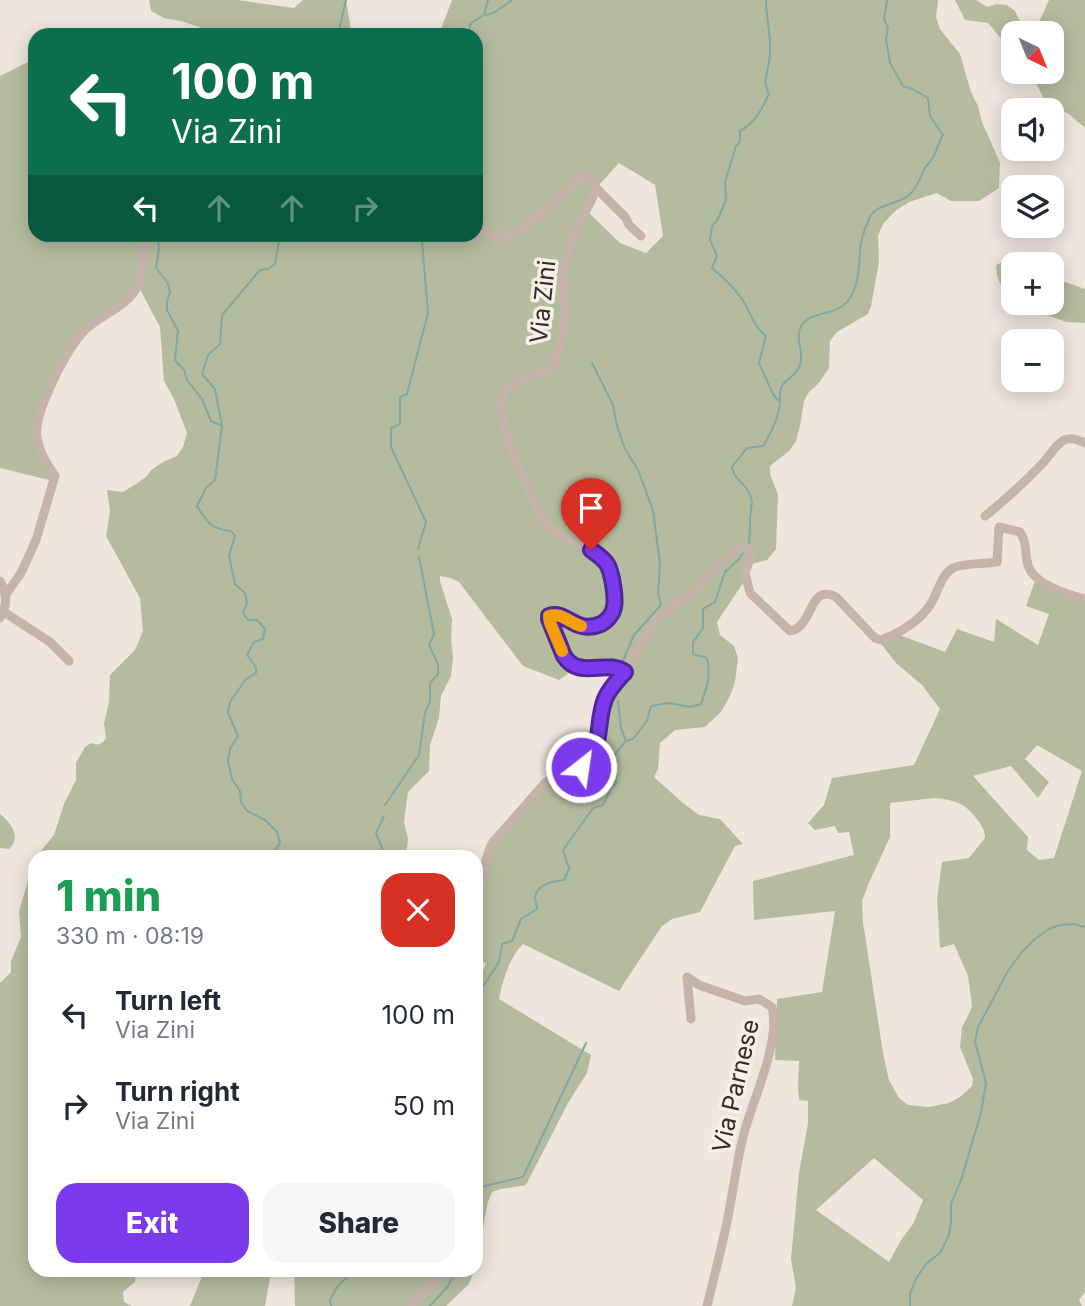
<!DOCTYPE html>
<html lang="en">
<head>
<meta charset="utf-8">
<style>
  body { margin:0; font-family:Inter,sans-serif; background:#f6f6f7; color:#1f2937; height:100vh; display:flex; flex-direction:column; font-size:26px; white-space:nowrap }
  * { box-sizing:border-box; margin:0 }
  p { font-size:23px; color:#747a83 }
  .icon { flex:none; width:38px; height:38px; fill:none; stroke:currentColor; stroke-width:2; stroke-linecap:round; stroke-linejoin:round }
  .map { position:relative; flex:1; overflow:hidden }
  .sheet { position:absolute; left:28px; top:850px; width:455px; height:427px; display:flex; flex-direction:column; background:#fff; border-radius:21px; box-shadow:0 4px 18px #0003 }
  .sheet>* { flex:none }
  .hud { position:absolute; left:28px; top:28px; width:455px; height:214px; border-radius:21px; box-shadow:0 4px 18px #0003; background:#0b6e4f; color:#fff; overflow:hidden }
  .needle { width:46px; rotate:137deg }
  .buttons { position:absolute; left:1001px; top:21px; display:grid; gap:14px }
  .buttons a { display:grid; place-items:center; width:63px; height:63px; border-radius:14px; background:#fff; box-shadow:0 4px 18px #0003; font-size:35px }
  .pin { position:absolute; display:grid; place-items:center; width:60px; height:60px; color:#fff; margin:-72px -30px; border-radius:50% 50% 50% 0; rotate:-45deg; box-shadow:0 0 7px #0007 }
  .pin .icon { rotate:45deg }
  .me { position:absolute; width:77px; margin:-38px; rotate:30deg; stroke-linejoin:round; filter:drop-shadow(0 0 5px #0008) }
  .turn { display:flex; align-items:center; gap:24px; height:147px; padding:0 28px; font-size:32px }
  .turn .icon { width:91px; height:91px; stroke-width:2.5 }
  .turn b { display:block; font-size:49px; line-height:60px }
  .lanes { display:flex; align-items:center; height:66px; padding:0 28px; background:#0003; justify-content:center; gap:35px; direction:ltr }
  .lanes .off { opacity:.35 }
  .round { display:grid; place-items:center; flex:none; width:74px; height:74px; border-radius:21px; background:#f6f6f7 }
  .summary { display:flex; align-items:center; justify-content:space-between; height:119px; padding:0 28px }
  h1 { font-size:42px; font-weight:800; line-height:52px; color:#1e9e55 }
  .button { display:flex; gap:14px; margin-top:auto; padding:14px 28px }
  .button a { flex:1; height:80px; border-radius:21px; background:#7c3aed; color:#fff; font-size:28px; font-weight:800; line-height:80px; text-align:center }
  .button a+a { background:#f6f6f7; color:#1f2937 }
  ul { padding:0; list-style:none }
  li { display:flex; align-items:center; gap:21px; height:91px; padding:0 28px }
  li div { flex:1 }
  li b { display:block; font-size:26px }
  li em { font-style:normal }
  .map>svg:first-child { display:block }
  .green { fill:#b5bc9e; fill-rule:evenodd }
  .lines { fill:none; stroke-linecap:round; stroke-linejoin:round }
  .stream { stroke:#7fa9a6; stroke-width:2 }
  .minor { stroke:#c6b4aa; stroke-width:9 }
  .route-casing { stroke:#51269a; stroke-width:18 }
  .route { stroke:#7c3aed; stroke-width:12 }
  .slow { stroke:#f59e0b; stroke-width:12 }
  .labels { text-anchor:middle; stroke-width:7; stroke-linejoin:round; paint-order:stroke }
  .street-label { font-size:24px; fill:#342b29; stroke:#f7efe8 }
</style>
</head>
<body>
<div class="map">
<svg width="1085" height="1306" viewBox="0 0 1085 1306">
  <rect width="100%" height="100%" fill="#efe5dd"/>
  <g class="green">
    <path d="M149 0H237L294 8 303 0H346L352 35H223L181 21 164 18 151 11Z"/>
    <path d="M452 0H938L936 17 940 29 960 54 971 92 978 106 982 122 1000 163 999 188 979 201H951L937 193 909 202 895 211 883 224 878 236 879 262 871 306 868 314 837 332 830 341 829 368 819 383 809 392 804 401 800 426 796 441 789 451 770 466V474L778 495 776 549 767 560 748 565 745 580 717 622 720 635 734 646 738 658 735 682 730 696 721 712 705 727 675 730 660 743 658 769 654 777 683 803 699 815 720 819 743 844 735 846 700 912 672 919 662 926 619 991 523 944C509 958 503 979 499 999L591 1055 587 1073 568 1103 526 1185 501 1189 492 1192 488 1202 476 1264V989L486 963 476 961V903L490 849 545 785 589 762 602 711 624 671 573 670 559 680 523 666 459 582 450 578 440 576V581L452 619 451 639 453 657 451 676 441 696 439 718 430 745 429 771 408 792 404 822 408 838 406 857H36L54 835 64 804 76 780V763L85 747 91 743C99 746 102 744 106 738L104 723 109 702 110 675 135 650 143 631 140 598 106 536 110 511 107 490 123 492 136 484 147 476 151 470 163 462 177 456 183 447 187 433 174 399 164 381 160 327 137 284 127 299 86 330 69 354 37 428 53 481 0 468V76L28 62 31 56 35 52V234H476V35H437L441 29ZM619 163 655 185 663 236 646 253 620 243 585 209 599 185Z"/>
    <path d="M955 0H976L987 7 997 4 1007 5 1015 11 1021 24 1030 29 1040 20 1049 0H1085V128L1069 114 1046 104 1031 72H1052V33H1013V51L1009 48 988 23 965 20Z"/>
    <path d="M1021 257 1033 260 1040 264H1013V303H1052V275L1054 278 1085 289V323L1067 322 1007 302 997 275 996 265 1007 260Z"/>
    <path d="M1035 581 1085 600V1292L1079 1300 1082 1306H792L796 1288 791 1259 799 1173 808 1123V1101L799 1100 798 1088 799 1061 775 1060 777 999 822 992 835 911 754 920 753 881 854 855 849 832 838 833 835 826 815 830 808 823 824 805 832 778 914 765 940 709 922 685 896 663 879 641 897 634 945 652 957 629 994 642 996 619 1038 645 1049 614 1026 606ZM1037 745 1082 771 1054 858 1039 860 1027 850 1028 837 973 776 1011 766 1038 798 1049 782 1025 759ZM934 798C956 800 966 803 979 822 983 828 985 831 985 838L969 858 942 862 937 899 940 948 954 944 968 976 972 1006 970 1012 962 1027 960 1047 973 1079 972 1086 960 1097 949 1103 928 1107 908 1105 899 1098 889 1080 883 1053 863 922 862 901 868 885 890 837V803ZM874 1158 923 1200 913 1224 901 1240 889 1262 816 1210Z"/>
    <path d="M0 814C11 823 22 837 9 849L0 848Z"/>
    <path d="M35 858V1270L136 1271 135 1282 123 1292 124 1302 132 1306H0V983L11 972V961L21 937 19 911Z"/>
    <path d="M204 1271H271L265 1306H190Z"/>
    <path d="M294 1271H474L469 1284 446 1306H295Z"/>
  </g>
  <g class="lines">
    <g class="stream">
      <path d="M766 0C766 19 773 42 769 62 767 77 762 79 769 94 762 109 755 123 740 131V142L736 146 725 182 726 200 717 221 712 226 710 240 717 256 712 268C723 277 736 290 744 302 751 314 755 328 766 336L759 363 773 394 779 401"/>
      <path d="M486 15 495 12 512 0"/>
      <path d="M338 35 346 0"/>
      <path d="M468 35 471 23 484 15 488 0"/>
      <path d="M157 234 159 248 156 268 168 283 170 293 167 301V310L178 331 175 360 184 370 187 380 202 399 211 421 222 426 215 480 206 488 197 506C208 523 210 529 231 531L235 536 229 555 235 584 245 593 247 603 243 613 248 620H257L265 629 263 639 254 642 247 655 256 667V673L246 679 230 702 228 713 238 736 230 749 228 761 232 779 240 791 241 802 247 811 265 820 277 832 280 843 276 849 284 858"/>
      <path d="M418 234 422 242 428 313 407 394 400 397V424L391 428V447L426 522 418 549"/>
      <path d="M592 363 613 405 617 426 625 449 638 470 653 510 660 564 658 593 661 605 634 635 622 663"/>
      <path d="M222 426 215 389 202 374 208 355 220 344 222 315 260 270 268 269 275 264 279 241 284 234"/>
      <path d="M749 543C750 535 750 528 750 520 750 509 755 501 748 491 743 482 733 478 732 467L747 448 763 446C771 433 779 418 780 402 780 396 779 392 782 386 788 377 799 374 801 361 803 350 794 336 802 325 810 311 836 316 848 301 859 286 859 267 860 250 861 240 865 228 869 219 876 203 898 205 909 195 916 188 920 180 923 172 924 167 929 164 932 159 937 152 938 143 943 135L930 116 928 98 912 89 903 86 890 63 886 39 888 28 884 19 887 0"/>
      <path d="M618 701 621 728 626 741"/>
      <path d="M385 805 419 755 425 713 430 702V683L438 674V664L429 645 434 634 419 557"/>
      <path d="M384 816 376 833 386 858"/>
      <path d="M476 1001 478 994 499 962 502 944 512 941 521 919 537 909C537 905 535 901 535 897 537 884 553 881 564 880L569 869 563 850 593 808 603 805 612 786 616 784 615 754 626 741 633 739 647 721 651 706 669 703 690 707 701 704C707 686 711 677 707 658L693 654V642L703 628V609L715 602 725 572 739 559 743 553"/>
      <path d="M476 1163V1187"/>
      <path d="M476 1188 523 1177 586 1043"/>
      <path d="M331 1306 330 1300 337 1287 354 1270"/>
      <path d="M430 1306 448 1286 456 1270"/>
      <path d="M910 1306V1294L916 1279 926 1264 940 1253 949 1235 951 1221V1204L961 1180 981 1113 986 1083 975 1042 978 1027 1008 971 1021 953 1035 939 1049 929 1060 925 1074 924 1085 927"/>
    </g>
    <g class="minor">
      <path d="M596 188 626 218 629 225 641 236"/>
      <path d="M476 227C483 230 493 237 501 238 518 240 566 190 580 178L588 175 594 180 596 188 593 197 573 237 566 257 562 277 566 314 563 333 555 362 550 369 510 385C505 388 502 391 502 397 499 430 519 470 533 499 537 508 541 519 548 527 553 532 560 535 566 538 581 545 602 551 609 567 613 575 613 586 614 594 614 603 615 612 608 619 604 622 599 624 594 626 573 631 565 611 549 616 549 625 554 634 558 642 572 675 578 668 610 668 617 668 620 668 626 672"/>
      <path d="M985 516C1005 500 1024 483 1042 464 1049 457 1055 445 1064 440 1072 437 1078 440 1085 443"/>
      <path d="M0 581C7 594 8 605 0 618"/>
      <path d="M7 593 21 573 36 540 55 476C47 465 39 451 37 437 33 413 67 349 84 331 98 316 129 306 137 287 141 278 146 245 146 234"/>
      <path d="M4 612 50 642 69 661"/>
      <path d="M476 902C485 882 482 861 493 842L546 782C559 774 578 772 588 761 604 742 595 715 607 695 612 685 621 678 627 670 637 653 645 634 657 619 666 608 681 603 692 593 710 578 720 557 742 547L750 551 751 556 745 573 750 593 790 631C814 627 808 583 836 597L875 638 881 640C898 634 920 621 930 605 938 594 940 575 953 568 964 563 985 564 997 562L999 527 1020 532C1028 545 1024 551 1028 565 1033 584 1068 595 1085 599"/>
      <path d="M691 1019 687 977 699 985 745 1001 759 999 772 1007C781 1043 752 1101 743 1137 736 1165 733 1194 727 1222 721 1250 714 1278 707 1306"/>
      <path d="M410 1306 432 1286 444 1270"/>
    </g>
  </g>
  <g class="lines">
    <g class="route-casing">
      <path id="route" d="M581 767C605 746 595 725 605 699 609 689 618 680 625 672 606 659 579 680 564 656L549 619V616C567 610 575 635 601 624 607 621 613 614 614 607 616 598 612 572 607 564 603 558 597 554 591 550"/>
    </g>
    <use href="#route" class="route"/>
    <path class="slow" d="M562 651 550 623 549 616C561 612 570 623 581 626"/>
  </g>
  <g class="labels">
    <g class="street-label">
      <text transform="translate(543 302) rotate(-84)" y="8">Via Zini</text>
      <text transform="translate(736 1086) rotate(-77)" y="8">Via Parnese</text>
    </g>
  </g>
</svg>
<div class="buttons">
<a><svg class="needle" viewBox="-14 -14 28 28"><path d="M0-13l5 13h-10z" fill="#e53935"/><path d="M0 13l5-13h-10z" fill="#747a83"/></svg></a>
<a><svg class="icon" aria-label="sound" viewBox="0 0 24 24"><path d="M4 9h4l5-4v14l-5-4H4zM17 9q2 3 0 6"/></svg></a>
<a><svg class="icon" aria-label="layers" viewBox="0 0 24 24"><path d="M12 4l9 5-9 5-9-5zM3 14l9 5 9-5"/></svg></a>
<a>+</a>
<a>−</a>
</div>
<div class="pin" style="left:591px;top:550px;background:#d93025"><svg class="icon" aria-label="arrive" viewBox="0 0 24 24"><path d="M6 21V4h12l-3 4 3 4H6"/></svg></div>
<svg class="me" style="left:581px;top:767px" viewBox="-20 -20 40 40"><circle r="17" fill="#7c3aed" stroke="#fff" stroke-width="3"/><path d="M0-11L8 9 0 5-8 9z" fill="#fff"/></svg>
<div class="hud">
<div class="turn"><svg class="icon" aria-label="left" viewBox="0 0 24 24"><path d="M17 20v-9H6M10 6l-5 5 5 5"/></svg><div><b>100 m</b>Via Zini</div></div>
<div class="lanes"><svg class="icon" aria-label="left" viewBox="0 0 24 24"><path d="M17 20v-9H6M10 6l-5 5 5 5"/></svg><svg class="icon off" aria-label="ahead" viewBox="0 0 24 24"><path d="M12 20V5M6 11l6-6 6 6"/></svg><svg class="icon off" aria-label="ahead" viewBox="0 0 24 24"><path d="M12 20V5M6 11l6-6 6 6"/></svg><svg class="icon off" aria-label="right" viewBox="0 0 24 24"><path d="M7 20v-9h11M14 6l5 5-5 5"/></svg></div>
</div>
<section class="sheet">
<div class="summary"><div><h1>1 min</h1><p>330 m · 08:19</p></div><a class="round" style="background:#d93025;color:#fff"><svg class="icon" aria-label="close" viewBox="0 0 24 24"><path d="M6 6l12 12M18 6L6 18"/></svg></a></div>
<ul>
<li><svg class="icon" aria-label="left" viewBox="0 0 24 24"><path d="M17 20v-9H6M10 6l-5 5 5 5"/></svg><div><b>Turn left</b><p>Via Zini</p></div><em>100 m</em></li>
<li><svg class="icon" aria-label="right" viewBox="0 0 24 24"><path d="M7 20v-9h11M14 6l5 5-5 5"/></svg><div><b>Turn right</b><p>Via Zini</p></div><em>50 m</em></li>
</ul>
<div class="button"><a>Exit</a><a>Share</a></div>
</section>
</div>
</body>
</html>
